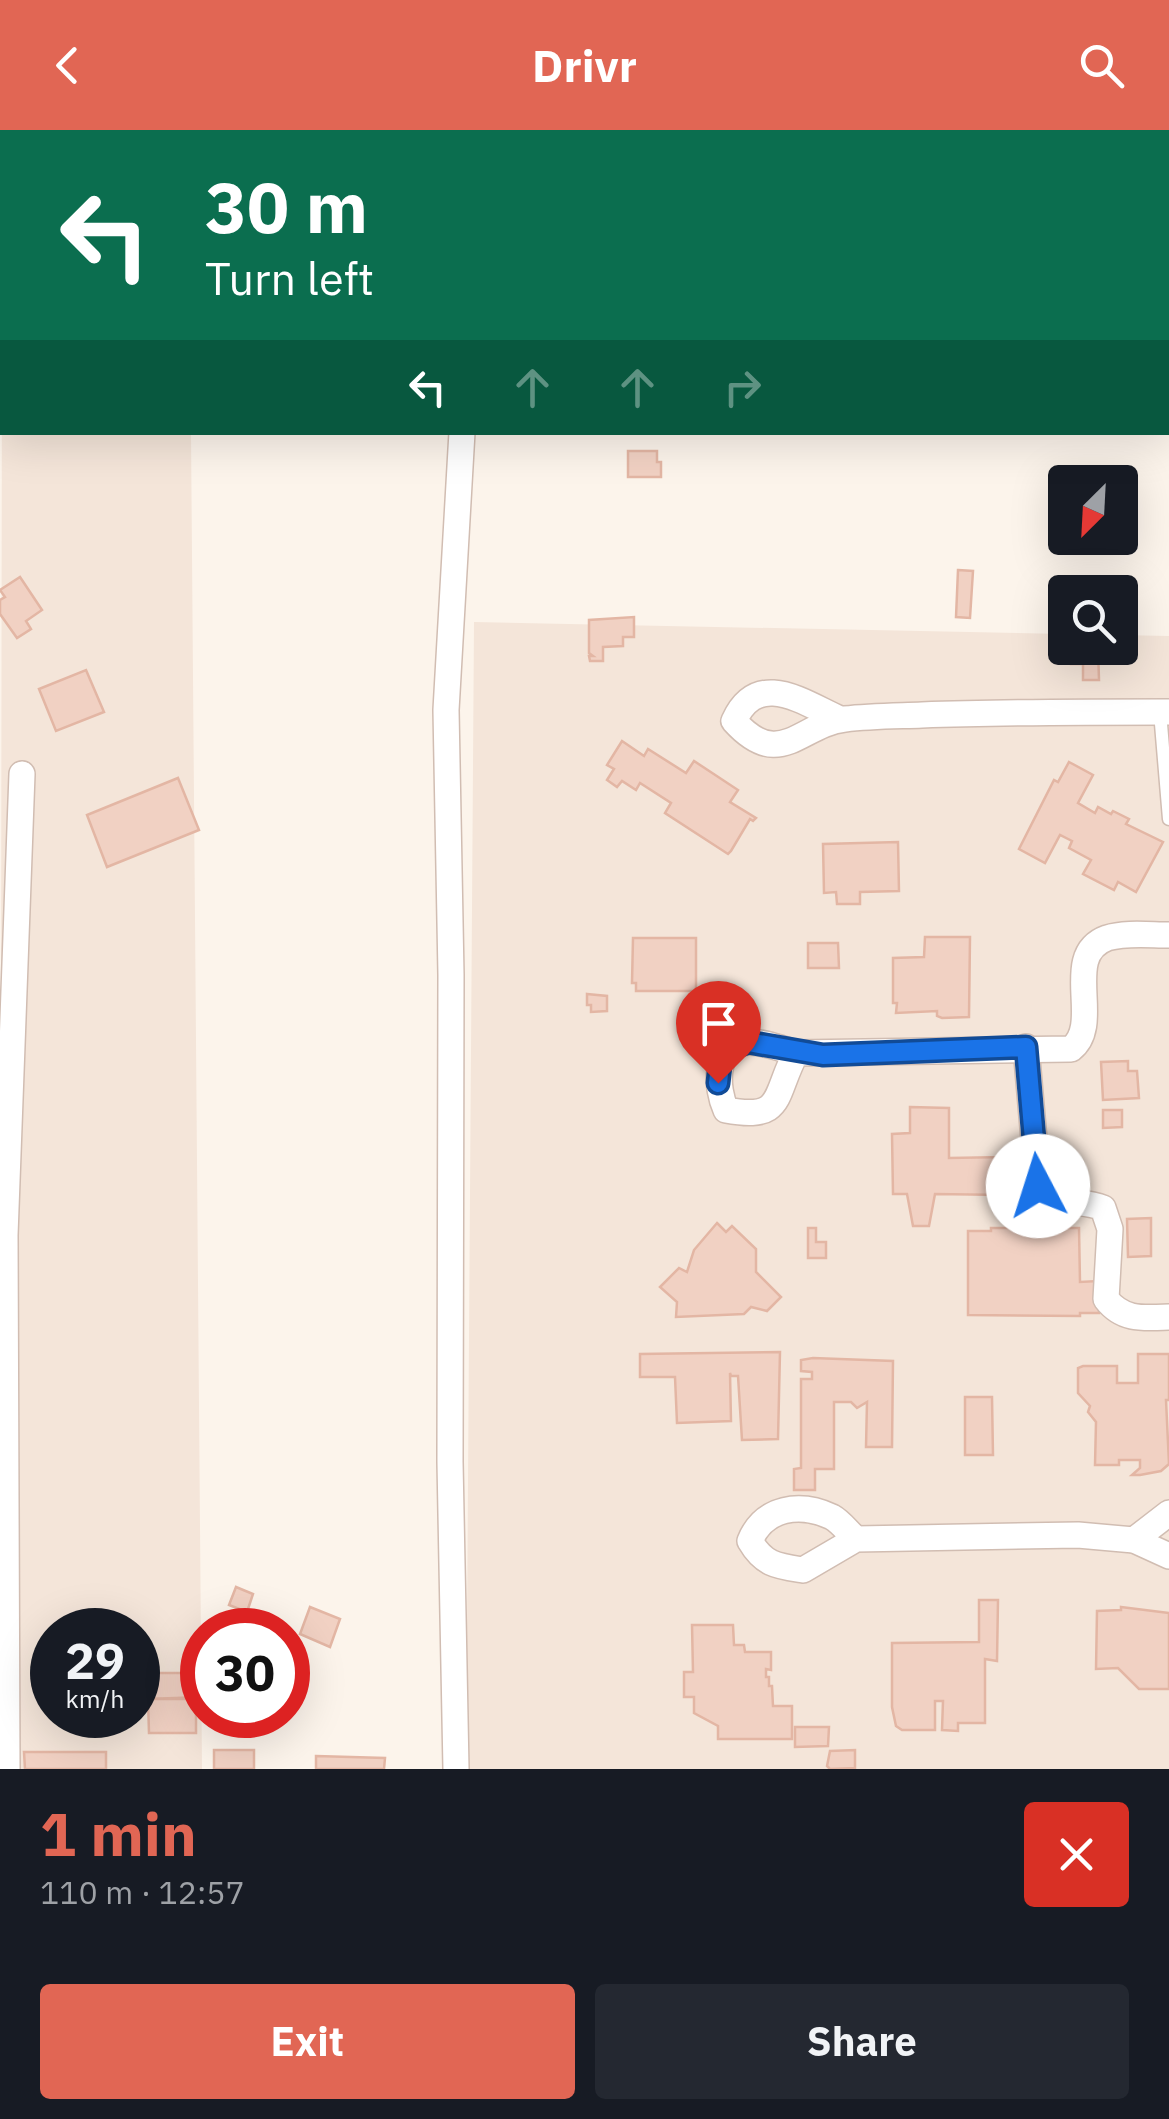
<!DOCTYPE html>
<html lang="en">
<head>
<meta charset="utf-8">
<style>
  body { margin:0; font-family:"IBM Plex Sans",sans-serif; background:#242831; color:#f1f3f6; height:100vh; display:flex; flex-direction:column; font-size:38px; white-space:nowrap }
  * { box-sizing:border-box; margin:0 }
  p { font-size:32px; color:#9ea1a6 }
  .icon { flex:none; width:55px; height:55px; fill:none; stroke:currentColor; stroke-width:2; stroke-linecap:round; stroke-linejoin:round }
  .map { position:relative; height:1639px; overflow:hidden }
  .details { display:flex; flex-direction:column; background:#171b24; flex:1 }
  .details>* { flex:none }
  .guide { position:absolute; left:0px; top:0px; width:1170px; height:305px; box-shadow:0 10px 40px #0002; background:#0b6e4f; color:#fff; overflow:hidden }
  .needle { width:65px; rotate:204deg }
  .tools { position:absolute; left:1048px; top:335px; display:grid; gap:20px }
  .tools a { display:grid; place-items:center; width:90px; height:90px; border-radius:10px; background:#171b24; box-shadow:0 10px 40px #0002; font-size:50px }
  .speed { position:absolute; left:30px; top:1478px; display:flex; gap:20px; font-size:50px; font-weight:700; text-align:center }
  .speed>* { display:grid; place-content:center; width:130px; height:130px; border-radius:50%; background:#171b24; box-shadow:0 10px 40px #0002; line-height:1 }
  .speed small { font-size:25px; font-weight:400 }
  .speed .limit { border:15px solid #d22; background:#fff; color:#111 }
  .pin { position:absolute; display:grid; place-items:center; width:85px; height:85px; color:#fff; margin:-102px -42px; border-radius:50% 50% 50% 0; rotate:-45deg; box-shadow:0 0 10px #0007 }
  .pin .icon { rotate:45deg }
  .me { position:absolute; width:110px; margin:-55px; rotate:355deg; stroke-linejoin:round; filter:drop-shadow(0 0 8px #0008) }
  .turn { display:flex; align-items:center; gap:35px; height:210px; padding:0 40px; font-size:45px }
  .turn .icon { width:130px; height:130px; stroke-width:2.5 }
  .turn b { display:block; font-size:70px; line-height:85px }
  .lanes { display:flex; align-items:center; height:95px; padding:0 40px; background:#0003; justify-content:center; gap:50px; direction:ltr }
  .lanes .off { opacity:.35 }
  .round { display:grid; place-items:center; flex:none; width:105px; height:105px; border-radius:10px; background:#242831 }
  .headline { display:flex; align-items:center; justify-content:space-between; height:170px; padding:0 40px }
  h1 { font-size:60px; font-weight:700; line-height:75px; color:#e16654 }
  .action { display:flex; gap:20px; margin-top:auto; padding:20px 40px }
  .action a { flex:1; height:115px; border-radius:10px; background:#e16654; color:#fff; font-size:40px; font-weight:700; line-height:115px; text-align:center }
  .action a+a { background:#242831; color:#f1f3f6 }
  header { display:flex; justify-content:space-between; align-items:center; height:130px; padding:0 40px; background:#e16654; color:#fff; font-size:45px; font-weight:700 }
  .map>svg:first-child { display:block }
  .residential { fill:#f4e5d9; fill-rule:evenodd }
  .green { fill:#d9eac9 }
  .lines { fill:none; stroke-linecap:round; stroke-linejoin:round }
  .stream { stroke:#a5d5d7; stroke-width:9 }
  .building { fill:#f1d1c3; stroke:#e3b6a4; stroke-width:2.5 }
  .lane-casing { stroke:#d1bdb2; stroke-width:15 }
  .street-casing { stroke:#d1bdb2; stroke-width:28 }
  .lane { stroke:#fff; stroke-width:12 }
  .street { stroke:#fff; stroke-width:25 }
  .route-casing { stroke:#114b97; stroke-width:25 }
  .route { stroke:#1a73e8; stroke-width:18 }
</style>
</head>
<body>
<header><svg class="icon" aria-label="back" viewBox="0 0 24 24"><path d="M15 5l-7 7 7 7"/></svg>Drivr<svg class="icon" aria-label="search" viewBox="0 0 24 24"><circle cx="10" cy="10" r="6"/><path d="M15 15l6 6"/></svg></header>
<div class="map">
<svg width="1169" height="1639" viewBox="0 0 1169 1639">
  <rect width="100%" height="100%" fill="#fcf4eb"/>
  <g class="residential">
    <path d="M2 170V302L191 303 202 1639H0ZM52 1500H138V1585H52Z"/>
    <path d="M474 492 1065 504V518H1120V505L1169 506V1639H466Z"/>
  </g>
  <path class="green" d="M0 0H894L2 2 0 171Z"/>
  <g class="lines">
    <g class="stream">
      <path d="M94 2 97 0"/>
      <path d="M0 38 2 37"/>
    </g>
  </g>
  <g class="building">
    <path d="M628 321H657V332H661V347H628Z"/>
    <path d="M958 440 973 441 970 488 956 487Z"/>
    <path d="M20 447 42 480 26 491 31 499 17 508 0 484V470L5 467 0 460Z"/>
    <path d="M634 487V507H623V516L603 517V531H590L589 526H593L589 523V490Z"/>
    <path d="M1071 518H1098L1099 550H1083V534H1071Z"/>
    <path d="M86 540 104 582 56 601 39 559Z"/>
    <path d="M622 611 644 626 648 619 686 643 694 631 738 660 730 672 756 688 753 691 750 689 731 721 728 724 665 683 671 673 640 653 636 660 622 651 617 657 607 650 614 639 607 635Z"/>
    <path d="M1069 632 1093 645 1078 673 1095 683 1098 677 1111 684 1113 681 1129 689 1126 694 1163 712 1136 762 1118 752 1114 760 1083 744 1091 730 1069 718 1072 711 1060 705 1045 733 1019 719 1054 650 1058 652Z"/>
    <path d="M178 648 199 700 107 737 87 685Z"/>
    <path d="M898 712 899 761 860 762V774H837L836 762 824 763 823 714Z"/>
    <path d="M925 807H970L969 887 942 888 937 886V881L896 883 897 873H893V828L924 827Z"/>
    <path d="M633 808H696V861H636V853H632Z"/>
    <path d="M808 813H838L839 838H808Z"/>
    <path d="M587 864 607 866V881L591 882V875H587Z"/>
    <path d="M1128 931V941H1137L1139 968 1103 970 1101 932Z"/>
    <path d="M910 977 949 978V1028L1005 1027V1065L935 1064 929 1096H913L907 1064H893L892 1004 910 1003Z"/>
    <path d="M1103 980H1122V997L1103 998Z"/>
    <path d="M1151 1088V1126L1128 1127 1127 1089Z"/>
    <path d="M717 1093 726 1102 732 1096 756 1119V1142L781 1167 767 1181 751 1177 744 1184 676 1187 677 1172 660 1157 679 1138 687 1142 694 1120Z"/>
    <path d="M808 1098H816V1112H826V1128H808Z"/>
    <path d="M991 1098H1079L1080 1152 1098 1151 1099 1183H1080V1186L968 1185V1101H991Z"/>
    <path d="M780 1222 778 1309 742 1310 738 1246H731L730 1243 731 1291 677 1293 675 1247H640V1224Z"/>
    <path d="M1138 1224H1169V1270H1166L1169 1334 1161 1341 1140 1345H1132L1140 1338V1330H1119V1335H1095L1096 1292 1088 1282 1090 1276 1078 1263V1238L1083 1236H1117V1253H1138Z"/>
    <path d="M813 1228 893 1231 892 1317H866L867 1272 857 1278 851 1272H834V1339H815V1360H794V1339L801 1338V1249H812V1242L801 1241V1230Z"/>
    <path d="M965 1267H992L993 1325H965Z"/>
    <path d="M236 1457 253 1464 247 1482 229 1475Z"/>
    <path d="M979 1470H998L997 1531 985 1529V1593H958V1601L942 1600 943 1571H935V1600H902L896 1596 892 1577V1513L979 1512Z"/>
    <path d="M310 1477 340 1489 330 1517 300 1504Z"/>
    <path d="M1121 1477 1169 1483V1559H1139L1118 1538 1096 1539 1097 1481 1121 1480Z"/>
    <path d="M692 1495H733L734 1515H744L745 1522H771V1540L766 1539V1547H769V1556H772L773 1576H792V1609H718V1596L694 1583V1567H684V1542H693Z"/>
    <path d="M147 1543H198V1553H202V1567L148 1569Z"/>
    <path d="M148 1569H196V1603H149Z"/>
    <path d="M795 1597H829L828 1616 795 1617Z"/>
    <rect x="214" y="1620" width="40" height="19"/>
    <path d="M855 1620V1638L830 1639 827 1636 830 1621Z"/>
    <path d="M24 1622H106V1639H25Z"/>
    <path d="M316 1626 385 1628 384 1639H316Z"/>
  </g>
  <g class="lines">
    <g class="lane-casing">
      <path id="lane" d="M1160 582 1169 689"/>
    </g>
    <g class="street-casing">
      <g id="street">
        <path d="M427 0 428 2"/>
        <path d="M840 589C802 572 758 539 734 591 780 642 800 594 845 589 870 586 896 586 922 585 1004 582 1087 582 1169 582"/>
        <path d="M1026 917 1038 1056C1054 1078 1080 1068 1103 1078L1110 1099 1106 1169C1123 1191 1144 1188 1169 1187"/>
        <path d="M796 923C782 919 761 911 747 912 713 916 716 958 726 980 785 991 773 966 796 923L1071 919C1104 894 1060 825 1107 808 1125 802 1150 805 1169 805"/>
        <path d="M856 1409C848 1402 841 1392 832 1387 800 1372 764 1377 750 1411 764 1435 777 1436 803 1440L856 1409 1078 1405 1134 1410 1169 1426"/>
        <path d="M1134 1410 1169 1383"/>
        <path d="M7 1639 5 1105 22 644"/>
        <path d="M456 1639 450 1332 451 845 446 580 462 302"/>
      </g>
    </g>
    <use href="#lane" class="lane"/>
    <use href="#street" class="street"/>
  </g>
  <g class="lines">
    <g class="route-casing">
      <path id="route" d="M718 953 720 935 732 918 748 912 823 925 1026 917 1038 1056"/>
    </g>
    <use href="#route" class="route"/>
  </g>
</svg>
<div class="tools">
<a><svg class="needle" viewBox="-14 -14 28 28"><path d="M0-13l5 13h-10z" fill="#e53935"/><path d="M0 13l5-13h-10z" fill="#9ea1a6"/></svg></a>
<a><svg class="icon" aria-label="search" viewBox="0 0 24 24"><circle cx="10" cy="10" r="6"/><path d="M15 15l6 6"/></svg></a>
</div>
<div class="speed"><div>29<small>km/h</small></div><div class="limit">30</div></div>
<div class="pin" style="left:718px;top:953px;background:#d93025"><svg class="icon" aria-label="arrive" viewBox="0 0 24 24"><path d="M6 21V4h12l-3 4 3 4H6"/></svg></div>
<svg class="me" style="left:1038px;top:1056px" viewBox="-20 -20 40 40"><circle r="19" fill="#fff"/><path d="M0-13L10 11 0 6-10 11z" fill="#1a73e8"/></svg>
<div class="guide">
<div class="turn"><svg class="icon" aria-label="left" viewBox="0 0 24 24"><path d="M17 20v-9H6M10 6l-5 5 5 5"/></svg><div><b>30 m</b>Turn left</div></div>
<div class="lanes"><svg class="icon" aria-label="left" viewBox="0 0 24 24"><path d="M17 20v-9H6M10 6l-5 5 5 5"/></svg><svg class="icon off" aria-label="ahead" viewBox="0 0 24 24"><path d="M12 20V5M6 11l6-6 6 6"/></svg><svg class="icon off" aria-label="ahead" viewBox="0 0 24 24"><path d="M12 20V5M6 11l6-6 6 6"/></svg><svg class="icon off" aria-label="right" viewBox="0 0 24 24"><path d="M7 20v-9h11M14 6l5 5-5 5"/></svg></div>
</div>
</div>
<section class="details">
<div class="headline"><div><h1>1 min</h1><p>110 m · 12:57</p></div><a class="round" style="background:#d93025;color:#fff"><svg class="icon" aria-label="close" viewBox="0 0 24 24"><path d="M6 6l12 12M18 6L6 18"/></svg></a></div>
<div class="action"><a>Exit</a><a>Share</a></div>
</section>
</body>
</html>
